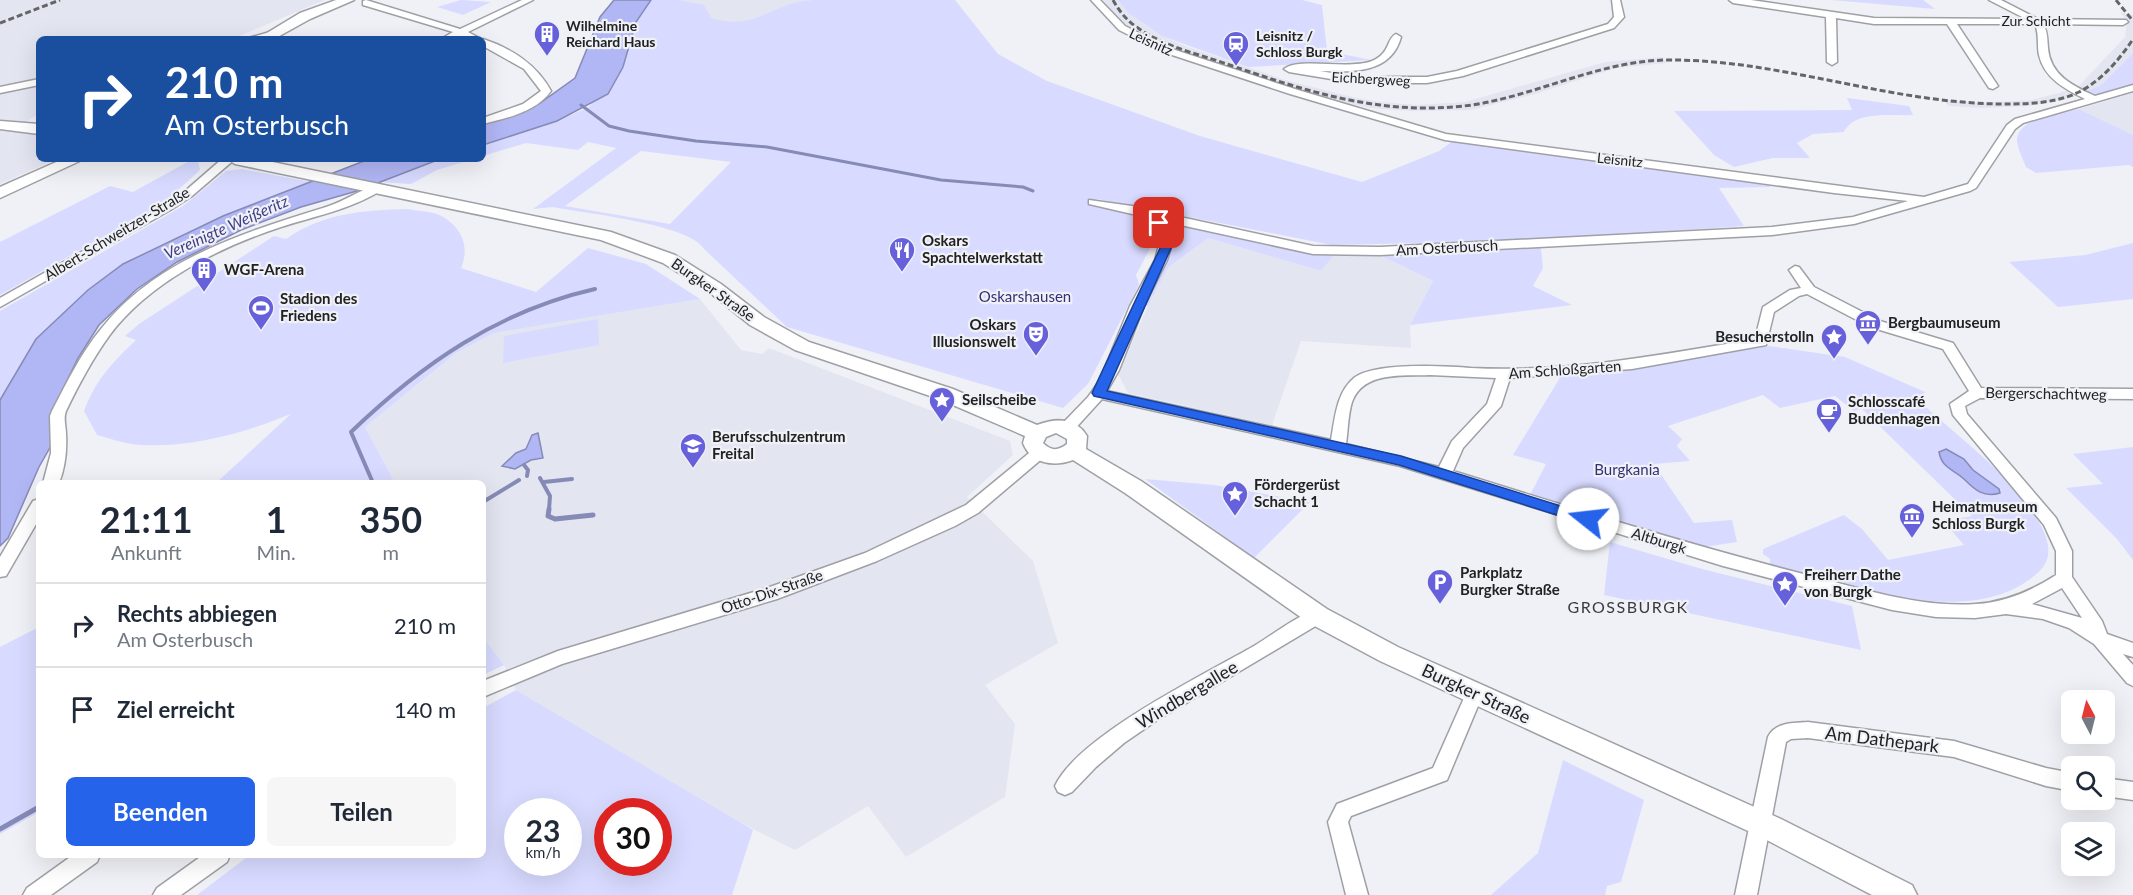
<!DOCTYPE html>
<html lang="de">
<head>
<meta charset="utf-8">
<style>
  body { margin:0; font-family:Lato,sans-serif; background:#f6f6f7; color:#1f2937; height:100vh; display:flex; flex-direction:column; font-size:22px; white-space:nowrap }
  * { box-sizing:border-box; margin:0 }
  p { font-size:20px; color:#747a83 }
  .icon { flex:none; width:33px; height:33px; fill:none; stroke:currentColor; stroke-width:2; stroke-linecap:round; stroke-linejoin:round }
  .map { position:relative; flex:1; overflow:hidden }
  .side { position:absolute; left:36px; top:480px; width:450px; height:378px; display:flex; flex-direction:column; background:#fff; border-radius:9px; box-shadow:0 6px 24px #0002 }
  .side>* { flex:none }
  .banner { position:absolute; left:36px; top:36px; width:450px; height:126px; border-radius:9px; box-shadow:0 6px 24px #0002; background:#1a4fa0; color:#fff; overflow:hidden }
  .needle { width:39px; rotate:353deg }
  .fabs { position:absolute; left:2061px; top:690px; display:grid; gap:12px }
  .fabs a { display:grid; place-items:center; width:54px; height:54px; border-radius:9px; background:#fff; box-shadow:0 6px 24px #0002; font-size:30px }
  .speed { position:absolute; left:504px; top:798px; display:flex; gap:12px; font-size:30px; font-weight:700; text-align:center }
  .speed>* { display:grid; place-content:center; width:78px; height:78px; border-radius:50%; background:#fff; box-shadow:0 6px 24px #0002; line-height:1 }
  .speed small { font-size:15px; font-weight:400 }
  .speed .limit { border:9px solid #d22; background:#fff; color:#111 }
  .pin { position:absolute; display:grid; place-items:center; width:51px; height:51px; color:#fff; margin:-26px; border-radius:12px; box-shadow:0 3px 9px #0006 }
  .me { position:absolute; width:66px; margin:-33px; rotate:286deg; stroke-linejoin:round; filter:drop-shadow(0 0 4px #0008) }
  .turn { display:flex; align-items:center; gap:21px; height:126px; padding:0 30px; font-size:27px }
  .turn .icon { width:78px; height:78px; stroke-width:2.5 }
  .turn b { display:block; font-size:42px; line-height:51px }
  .eta { display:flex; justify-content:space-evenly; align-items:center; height:102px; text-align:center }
  .eta b { font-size:36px; font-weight:700; line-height:42px }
  .cta { display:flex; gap:12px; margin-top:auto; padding:12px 30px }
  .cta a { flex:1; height:69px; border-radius:9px; background:#2563eb; color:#fff; font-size:24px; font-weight:700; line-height:69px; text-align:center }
  .cta a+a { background:#f6f6f7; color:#1f2937 }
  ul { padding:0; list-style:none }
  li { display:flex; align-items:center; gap:18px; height:84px; padding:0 30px; border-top:2px solid #e0e1e3 }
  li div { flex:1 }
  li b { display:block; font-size:22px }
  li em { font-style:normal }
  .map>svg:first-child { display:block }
  .built { fill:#e3e5f1 }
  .green { fill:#d8dbff; fill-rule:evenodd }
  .water { fill:#b1b6f5; stroke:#868ab6; stroke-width:1.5 }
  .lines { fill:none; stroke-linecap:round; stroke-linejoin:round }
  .stream-far2 { stroke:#868ab6; stroke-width:3 }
  .stream-far1 { stroke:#868ab6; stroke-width:4 }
  .stream { stroke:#868ab6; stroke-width:5 }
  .street-casing { stroke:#9fa0a5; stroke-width:3 }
  .secondary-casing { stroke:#9fa0a5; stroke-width:3 }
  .street { fill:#fff; fill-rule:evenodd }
  .secondary { fill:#fff; fill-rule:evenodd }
  .rail { stroke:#646567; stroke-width:3; stroke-dasharray:6 3; stroke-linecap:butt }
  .route { fill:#2563eb; stroke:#184099; stroke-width:1.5 }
  .labels { text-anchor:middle; stroke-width:4.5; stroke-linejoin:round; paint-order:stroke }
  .far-street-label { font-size:14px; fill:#212223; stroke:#f0f1f6 }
  .far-poi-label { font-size:14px; font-weight:bold; fill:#212223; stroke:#f0f1f6; text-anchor:start }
  .street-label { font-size:15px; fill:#212223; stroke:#f0f1f6 }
  .poi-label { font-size:15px; font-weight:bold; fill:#212223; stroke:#f0f1f6; text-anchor:start }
  .park-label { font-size:15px; fill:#333077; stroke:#f0f1f6 }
  .water-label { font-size:16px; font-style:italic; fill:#403f88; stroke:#f0f1f6 }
  .neighbourhood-label { font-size:16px; letter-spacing:1.5px; fill:#3a3b3f; stroke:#f0f1f6 }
  .near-street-label { font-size:18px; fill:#212223; stroke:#f0f1f6 }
</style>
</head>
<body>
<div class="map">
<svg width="2133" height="895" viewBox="0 0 2133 895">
  <rect width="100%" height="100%" fill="#f0f1f6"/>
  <g class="built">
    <path d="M0 0H325L232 39H39V114L9 131 39 134V159H57L0 184Z"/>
    <path d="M679 0H809L744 22 726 23 711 18Z"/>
    <path d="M1103 0H1118L1128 13 1142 23 1162 36 1188 47 1285 80 1352 97 1380 102 1417 105 1465 102 1605 62 1662 57 1667 63 1616 68 1535 94 1471 110 1411 111 1371 108 1335 101 1177 50 1128 26 1115 15Z"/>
    <path d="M2120 12 2133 15V53L2101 85 2073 97 2030 106 1982 108 1948 106 1945 100 1977 103 2032 100 2077 88 2125 37 2127 21Z"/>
    <path d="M2133 93V135L2079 109Z"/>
    <path d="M1208 238 1321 271 1335 254 1382 256 1433 281 1410 325 1411 348 1301 341 1272 425 1128 393 1118 374 1148 306 1168 268Z"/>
    <path d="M700 299 741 350 762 354 769 348 1010 441 1013 455 967 497 1033 561 1058 643 985 685 1015 724 1005 797 906 857 868 806 795 850 731 818 516 690 504 665 483 637V483H395L365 427 456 353 494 333Z"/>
  </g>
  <g class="green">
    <path d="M461 0 491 2 463 15 437 7Z"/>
    <path d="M651 0H679L704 5 711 18C756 32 772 2 812 0 859 0 907 0 955 0L998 54 1047 81 1200 136 1362 182 1439 151 1453 141 1771 184 1770 187 1719 188 1744 226 1540 240 1543 268 1533 286 1572 305 1410 325 1433 281 1382 256 1425 253 1475 242 1332 245 1097 199 1091 206C1123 213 1137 210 1155 239L1136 275 1139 285 1088 384 1063 408 787 327 704 249C690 224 583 213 552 207L533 209 616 148 588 142 578 150 526 143 483 156V145L557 121 589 107 623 67 636 22ZM641 151 731 162 670 224 565 206Z"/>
    <path d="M1118 0H1302L1322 5 1327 51 1371 60 1248 67 1162 36 1128 13Z"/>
    <path d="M1831 0H1923L1935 9Z"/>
    <path d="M2133 53V93L2107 100 2087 91 2101 85Z"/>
    <path d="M1847 98 1909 106 1913 115C1893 116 1854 110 1844 132L1813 134 1797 143 1810 158H1773L1734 167 1714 155 1674 111 1852 110Z"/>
    <path d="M2079 109 2133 135V167L2129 165 2036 173 2026 167C2023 159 2017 148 2017 139 2019 117 2062 113 2079 109Z"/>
    <path d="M193 159 198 161 200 170 165 202 0 295V242L110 186 133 192Z"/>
    <path d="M440 159H474L437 170 411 184 377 182Z"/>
    <path d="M242 169 311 182 223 216 123 264 88 290 36 339 0 400V311L183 206 226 171Z"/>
    <path d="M408 209C417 211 428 211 437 214 460 224 471 245 461 268L536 292 588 248 646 264 700 299 494 333 456 353 365 427 395 483H216L291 414C244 433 194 447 143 445 128 445 112 439 97 435L84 411C96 379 112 363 136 340L125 336 139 324 274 236 286 239C323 213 364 210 408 209Z"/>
    <path d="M1182 223 1313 253 1335 254 1321 271 1208 238 1168 268 1148 306H1145L1175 240 1174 226Z"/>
    <path d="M2133 243V299L2058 307 2009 262 2085 255Z"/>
    <path d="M598 319 599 345 503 363 504 336Z"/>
    <path d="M1770 346 1845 357 1925 392 1919 401C1955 434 2015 479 2038 520 2050 542 2055 560 2034 576 1967 631 1845 584 1770 565V559L1763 554V549L1844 515 1862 529 1888 560 1964 545 1943 521 1972 516 1862 409 1854 411 1835 396 1780 408 1763 395 1668 426 1682 439 1677 446 1690 461 1654 464 1694 523 1732 520 1737 542 1704 547 1530 495 1546 464 1513 455 1564 371 1628 370 1695 355Z"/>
    <path d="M2133 447V560L2117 539 2066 488 2103 484 2073 454Z"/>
    <path d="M1145 479 1214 485 1310 502 1254 558Z"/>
    <path d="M1610 542 1702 569 1852 606 1861 650 1604 595Z"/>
    <path d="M39 627V812L0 834V647Z"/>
    <path d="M483 637 504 665 483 675Z"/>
    <path d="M516 690 753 830 732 895H197L250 855H483V708ZM518 812H568V862H518ZM608 812H658V862H608Z"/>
    <path d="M1563 760 1644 800 1621 882 1607 886 1605 895H1491L1538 853Z"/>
  </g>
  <g class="water">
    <path d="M614 0H651L636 22 623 67 608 94 557 121 483 145V124L540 103 575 78 600 17Z"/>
    <path d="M369 159H440L357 191 301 207 241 230 177 262 137 289 99 325 78 358 62 391 56 437 39 467 8 538 0 546V400L36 339 88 290 123 264 223 216Z"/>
    <path d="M538 433 543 458 531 460 515 469 502 466 516 453 526 449 532 435Z"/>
    <path d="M1946 449 1964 459 1973 470 1999 489 2000 493C1984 498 1975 490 1965 480 1954 469 1942 469 1939 452Z"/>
  </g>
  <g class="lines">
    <path class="stream-far2" d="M581 105 609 126 629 131 696 141 767 147 941 180 1023 187 1033 191"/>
    <g class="stream-far1">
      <path d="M524 465 528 470 527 476"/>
      <path d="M540 478 550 496 549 510"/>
      <path d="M544 482 572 479"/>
      <path d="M373 483 351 432C422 364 498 311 595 289"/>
      <path d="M483 502 519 480"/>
    </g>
    <g class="stream">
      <path d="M549 509 548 516 555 519 593 515"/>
      <path d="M0 829 39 807"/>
    </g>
    <g class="street-casing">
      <g id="street">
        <path d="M366 0 460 29 522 0H533L468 32 481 39H468L460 36 454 39H441L453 32 363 5V1Z"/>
        <path d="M1091 0H1100L1125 26 1169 48 1298 90 1446 134 1924 197 1968 184 2007 125 2015 119 2085 99C2065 89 2044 78 2039 55 2037 45 2039 36 2036 27L2033 24H1957L1998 86 1993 89 1989 88 1947 24H1874L1836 18 1837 62 1832 65 1827 62 1826 17 1733 3 1729 0H1751L1874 18 2026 19 1989 0H2001L2038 19 2126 20 2128 22 2123 25 2043 24C2048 32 2047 39 2048 48 2050 75 2073 86 2095 96L2133 85V91L2023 123 2015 129 1976 188 1970 191 1854 224 1772 235 1380 255 1313 254 1185 226H1168L1173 241 1167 260 1144 306 1119 370 1107 391 1331 440C1335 419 1336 393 1354 378 1374 362 1445 366 1471 368 1566 373 1661 355 1755 339L1763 307 1790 290 1801 288 1789 270 1795 266 1799 267 1814 287 1880 321 1953 343 1981 388 2133 389V399L1980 398 1965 406 1967 414 2056 518 2072 551V577L2102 621 2107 634 2133 643V657L2123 654 2133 665V686L2127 683 2094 644 2069 628 2043 619 2006 614 1975 618 1936 617 1892 610 1723 566 1400 466 1102 399 1072 432H1062L1060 428 1062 424 1088 397 1100 380 1130 306 1155 260 1160 241 1156 227 1141 216 1089 204V200L1139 207 1162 219 1185 218 1313 246 1380 247 1772 227 1853 217 1908 201 1834 193 1445 140 1290 94 1163 52 1119 30ZM1807 294 1870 327 1943 349 1969 391 1950 404 1953 415 2044 525 2056 551V575C2031 591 2006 602 1976 604 1920 608 1864 589 1811 576 1690 545 1572 508 1453 471L1463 448 1501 406 1510 378 1632 369 1766 345 1774 312 1799 296ZM1430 375 1496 378 1487 404 1452 441 1439 467 1346 444C1348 431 1348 414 1352 402 1363 371 1403 376 1430 375ZM2062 588 2082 618 2032 604Z"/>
        <path d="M1612 0H1620L1624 17 1614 28 1463 76 1427 83H1355L1289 72 1284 69C1299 57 1348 70 1372 61 1391 53 1386 39 1396 34L1401 37C1391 74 1352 72 1320 71L1355 77H1427L1457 71 1608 24 1614 17Z"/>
        <path d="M270 32 273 33V37L245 39Z"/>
        <path d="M483 39C511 48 537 65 551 91 536 112 507 118 483 124V118L523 104 541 91 524 69 483 46Z"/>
        <path d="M39 79V85L0 93V87Z"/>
        <path d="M222 159H235L192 196 172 209 0 307V298L164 205 184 192Z"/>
        <path d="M376 186 380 187V191C349 210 315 216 281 227 220 247 149 282 109 336 93 358 78 386 66 411 63 419 66 426 66 434 67 450 65 468 59 483H43L51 453 50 416 52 411C66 384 81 353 101 329 156 259 245 232 326 207 343 202 359 190 376 186Z"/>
        <path d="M1039 448 1044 449 1047 453 1044 457 978 513 955 526 877 561 777 599 562 664 483 697V681L558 651 767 588 865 553 966 505 1034 449Z"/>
        <path d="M39 499V519L6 576 0 577V557L33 501Z"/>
        <path d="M1318 609 1324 611 1327 616 1324 621 1156 721 1124 743 1096 767 1072 792 1065 795 1058 792 1055 786C1078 736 1205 674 1254 646 1274 634 1296 616 1318 609Z"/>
        <path d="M1474 686 1480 689 1483 694 1447 780 1351 816 1348 822 1368 895H1346L1328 822 1337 804 1433 768 1468 689Z"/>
        <path d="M1808 722 1954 741 2046 768 2072 773V791L2046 786 1954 757 1808 738 1791 739 1786 742 1757 895H1735L1768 737C1775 722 1794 723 1808 722Z"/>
        <path d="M2104 778 2133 782V800L2104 796Z"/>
        <path d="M73 855H100L97 862 51 895H23L27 888Z"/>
        <path d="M203 855H230L227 862 181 895H153L157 888Z"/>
      </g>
    </g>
    <g class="secondary-casing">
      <g id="secondary">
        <path d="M336 0H354L310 19 274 39H257L300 13Z"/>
        <path d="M0 121 39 124V134L0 129Z"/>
        <path d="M63 159H84L0 198V187Z"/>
        <path d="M227 159H258L611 232 675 255 721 284 764 317 809 342 953 389 1037 425C1055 418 1076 417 1087 436L1086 449 1141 481 1327 609 1398 647 1781 819 1912 885 1917 895H1872L1761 837 1380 661 1309 623 1125 493 1073 460C1054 467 1031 464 1023 443L1025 436 939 399 795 350 750 325 709 292 663 263 601 240 235 164ZM1056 433 1067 439V444C1058 451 1051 451 1043 443L1046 437Z"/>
      </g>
    </g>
    <use href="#street" class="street"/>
    <use href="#secondary" class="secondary"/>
    <g class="rail">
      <path d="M1113 0C1119 11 1127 21 1138 28 1162 45 1190 52 1218 61 1271 79 1324 98 1380 105 1410 109 1442 109 1472 105 1538 95 1599 61 1667 60 1781 59 1890 104 2005 104 2029 104 2057 103 2079 92 2101 81 2120 59 2133 39"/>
      <path d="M2116 0 2133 21"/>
      <path d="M0 23 60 0"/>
    </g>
  </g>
  <path class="route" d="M1155 221 1165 223 1171 234 1172 246 1107 391 1401 456 1593 516 1595 519 1593 523 1588 525 1399 465 1094 396 1092 393 1161 246Z"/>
  <defs>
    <g id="building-pin" transform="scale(1.35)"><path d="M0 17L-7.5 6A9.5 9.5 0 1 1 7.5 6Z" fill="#6661db" stroke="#f0f1f6"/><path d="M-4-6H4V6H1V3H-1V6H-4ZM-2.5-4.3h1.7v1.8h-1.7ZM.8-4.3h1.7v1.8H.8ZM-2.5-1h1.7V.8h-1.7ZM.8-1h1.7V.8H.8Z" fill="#fff"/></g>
    <g id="station-pin" transform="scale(1.35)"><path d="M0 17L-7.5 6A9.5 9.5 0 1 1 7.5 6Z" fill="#6661db" stroke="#f0f1f6"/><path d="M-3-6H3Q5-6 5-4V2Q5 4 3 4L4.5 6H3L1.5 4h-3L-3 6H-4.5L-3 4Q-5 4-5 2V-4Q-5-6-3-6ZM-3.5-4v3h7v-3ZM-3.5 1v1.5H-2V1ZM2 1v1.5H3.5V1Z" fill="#fff"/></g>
    <g id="restaurant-pin" transform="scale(1.35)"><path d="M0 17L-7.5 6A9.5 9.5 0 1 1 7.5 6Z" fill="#6661db" stroke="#f0f1f6"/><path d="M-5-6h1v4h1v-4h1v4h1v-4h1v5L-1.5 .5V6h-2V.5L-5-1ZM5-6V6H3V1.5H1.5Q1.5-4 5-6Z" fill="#fff"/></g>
    <g id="stadium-pin" transform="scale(1.35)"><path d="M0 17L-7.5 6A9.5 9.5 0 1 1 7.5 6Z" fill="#6661db" stroke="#f0f1f6"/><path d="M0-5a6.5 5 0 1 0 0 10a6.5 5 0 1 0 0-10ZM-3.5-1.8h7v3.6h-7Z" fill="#fff"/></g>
    <g id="museum-pin" transform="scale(1.35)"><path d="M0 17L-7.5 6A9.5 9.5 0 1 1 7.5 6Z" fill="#6661db" stroke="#f0f1f6"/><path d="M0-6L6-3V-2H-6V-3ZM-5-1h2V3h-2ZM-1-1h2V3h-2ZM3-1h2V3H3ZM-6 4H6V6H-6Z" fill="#fff"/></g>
    <g id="theatre-pin" transform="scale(1.35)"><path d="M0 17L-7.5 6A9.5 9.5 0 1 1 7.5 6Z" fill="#6661db" stroke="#f0f1f6"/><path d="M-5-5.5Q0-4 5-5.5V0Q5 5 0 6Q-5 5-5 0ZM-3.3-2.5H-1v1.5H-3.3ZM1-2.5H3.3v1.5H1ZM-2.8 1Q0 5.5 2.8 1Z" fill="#fff"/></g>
    <g id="sight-pin" transform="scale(1.35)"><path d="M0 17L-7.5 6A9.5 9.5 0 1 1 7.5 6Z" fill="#6661db" stroke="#f0f1f6"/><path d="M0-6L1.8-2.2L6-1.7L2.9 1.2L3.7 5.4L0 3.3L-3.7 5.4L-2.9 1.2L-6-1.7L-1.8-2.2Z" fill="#fff"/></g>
    <g id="cafe-pin" transform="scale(1.35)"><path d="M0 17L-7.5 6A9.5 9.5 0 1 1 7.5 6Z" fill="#6661db" stroke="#f0f1f6"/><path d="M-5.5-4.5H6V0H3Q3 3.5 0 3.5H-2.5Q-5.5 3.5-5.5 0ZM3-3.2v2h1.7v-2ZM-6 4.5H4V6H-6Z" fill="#fff"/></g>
    <g id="school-pin" transform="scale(1.35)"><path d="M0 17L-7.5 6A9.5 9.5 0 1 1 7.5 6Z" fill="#6661db" stroke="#f0f1f6"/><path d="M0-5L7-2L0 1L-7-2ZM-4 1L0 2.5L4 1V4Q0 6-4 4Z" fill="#fff"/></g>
    <g id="parking-pin" transform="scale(1.35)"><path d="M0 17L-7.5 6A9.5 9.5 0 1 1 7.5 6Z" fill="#6661db" stroke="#f0f1f6"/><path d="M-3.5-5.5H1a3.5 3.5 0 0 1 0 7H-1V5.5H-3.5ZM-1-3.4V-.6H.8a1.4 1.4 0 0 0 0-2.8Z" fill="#fff"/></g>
  </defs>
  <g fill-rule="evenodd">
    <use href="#building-pin" x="547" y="34"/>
    <use href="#station-pin" x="1236" y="44"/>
    <use href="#restaurant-pin" x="902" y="250"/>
    <use href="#building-pin" x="204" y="270"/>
    <use href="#stadium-pin" x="261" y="308"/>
    <use href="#museum-pin" x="1868" y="323"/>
    <use href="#theatre-pin" x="1036" y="334"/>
    <use href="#sight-pin" x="1834" y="337"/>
    <use href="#sight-pin" x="942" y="400"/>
    <use href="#cafe-pin" x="1829" y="411"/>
    <use href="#school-pin" x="693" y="446"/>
    <use href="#sight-pin" x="1235" y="494"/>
    <use href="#museum-pin" x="1912" y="516"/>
    <use href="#parking-pin" x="1440" y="582"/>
    <use href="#sight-pin" x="1785" y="584"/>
  </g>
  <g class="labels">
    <g class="far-street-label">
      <text x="2036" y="26">Zur Schicht</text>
      <text transform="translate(1151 42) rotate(25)" y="5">Leisnitz</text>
      <text transform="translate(1371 79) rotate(3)" y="5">Eichbergweg</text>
      <text transform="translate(1620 160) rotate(6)" y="5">Leisnitz</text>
    </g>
    <g class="far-poi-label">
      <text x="566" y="31">Wilhelmine<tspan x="566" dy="16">Reichard Haus</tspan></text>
      <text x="1256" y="41">Leisnitz /<tspan x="1256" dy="16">Schloss Burgk</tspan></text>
    </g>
    <g class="street-label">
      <text transform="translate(117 234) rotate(-31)" y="5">Albert-Schweitzer-Straße</text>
      <text transform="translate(1447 248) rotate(-3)" y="5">Am Osterbusch</text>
      <text transform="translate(713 290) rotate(35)" y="5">Burgker Straße</text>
      <text transform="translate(1565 370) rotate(-4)" y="5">Am Schloßgarten</text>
      <text transform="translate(2046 394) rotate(1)" y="5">Bergerschachtweg</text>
      <text transform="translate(1659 541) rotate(17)" y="5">Altburgk</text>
      <text transform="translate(772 592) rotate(-19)" y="5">Otto-Dix-Straße</text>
    </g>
    <g class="poi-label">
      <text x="922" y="246">Oskars<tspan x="922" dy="17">Spachtelwerkstatt</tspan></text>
      <text x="224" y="275">WGF-Arena</text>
      <text x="280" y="304">Stadion des<tspan x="280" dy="17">Friedens</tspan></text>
      <text x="1888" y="328">Bergbaumuseum</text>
      <text x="1016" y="330" text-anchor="end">Oskars<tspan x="1016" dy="17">Illusionswelt</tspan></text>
      <text x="1814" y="342" text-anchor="end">Besucherstolln</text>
      <text x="962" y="405">Seilscheibe</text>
      <text x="1848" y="407">Schlosscafé<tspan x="1848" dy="17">Buddenhagen</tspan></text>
      <text x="712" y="442">Berufsschulzentrum<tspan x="712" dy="17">Freital</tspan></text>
      <text x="1254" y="490">Fördergerüst<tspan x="1254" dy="17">Schacht 1</tspan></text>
      <text x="1932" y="512">Heimatmuseum<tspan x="1932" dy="17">Schloss Burgk</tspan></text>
      <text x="1460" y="578">Parkplatz<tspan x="1460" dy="17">Burgker Straße</tspan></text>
      <text x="1804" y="580">Freiherr Dathe<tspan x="1804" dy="17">von Burgk</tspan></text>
    </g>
    <g class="park-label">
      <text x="1025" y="302">Oskarshausen</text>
      <text x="1627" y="475">Burgkania</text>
    </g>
    <g class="water-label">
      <text transform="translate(226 227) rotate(-24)" y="6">Vereinigte Weißeritz</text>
    </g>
    <g class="neighbourhood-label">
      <text x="1628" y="613">GROSSBURGK</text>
    </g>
    <g class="near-street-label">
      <text transform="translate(1476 694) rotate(25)" y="6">Burgker Straße</text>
      <text transform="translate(1187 695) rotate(-31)" y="6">Windbergallee</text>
      <text transform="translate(1882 740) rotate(7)" y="6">Am Dathepark</text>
    </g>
  </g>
</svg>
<div class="fabs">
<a><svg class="needle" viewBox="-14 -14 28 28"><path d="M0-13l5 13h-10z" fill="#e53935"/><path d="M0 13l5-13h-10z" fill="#747a83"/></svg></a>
<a><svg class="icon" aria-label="search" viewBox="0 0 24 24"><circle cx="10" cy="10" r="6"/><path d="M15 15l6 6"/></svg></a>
<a><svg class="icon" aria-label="layers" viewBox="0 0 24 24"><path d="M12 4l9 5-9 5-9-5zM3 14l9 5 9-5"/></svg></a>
</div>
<div class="speed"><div>23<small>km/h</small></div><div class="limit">30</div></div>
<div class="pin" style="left:1159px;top:223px;background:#d93025"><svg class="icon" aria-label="arrive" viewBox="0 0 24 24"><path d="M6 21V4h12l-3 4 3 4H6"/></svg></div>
<svg class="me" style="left:1588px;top:519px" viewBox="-20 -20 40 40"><circle r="19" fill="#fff"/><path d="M0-13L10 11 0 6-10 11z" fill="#2563eb"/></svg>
<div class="banner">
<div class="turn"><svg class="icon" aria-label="right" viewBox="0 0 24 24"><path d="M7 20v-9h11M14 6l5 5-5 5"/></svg><div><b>210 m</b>Am Osterbusch</div></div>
</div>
<section class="side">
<div class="eta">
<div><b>21:11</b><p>Ankunft</p></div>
<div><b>1</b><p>Min.</p></div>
<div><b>350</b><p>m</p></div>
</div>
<ul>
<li><svg class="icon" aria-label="right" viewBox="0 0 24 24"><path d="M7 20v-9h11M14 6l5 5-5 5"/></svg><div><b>Rechts abbiegen</b><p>Am Osterbusch</p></div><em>210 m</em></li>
<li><svg class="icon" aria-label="arrive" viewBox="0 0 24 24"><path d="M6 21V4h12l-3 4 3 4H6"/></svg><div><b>Ziel erreicht</b></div><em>140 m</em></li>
</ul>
<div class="cta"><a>Beenden</a><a>Teilen</a></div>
</section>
</div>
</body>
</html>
